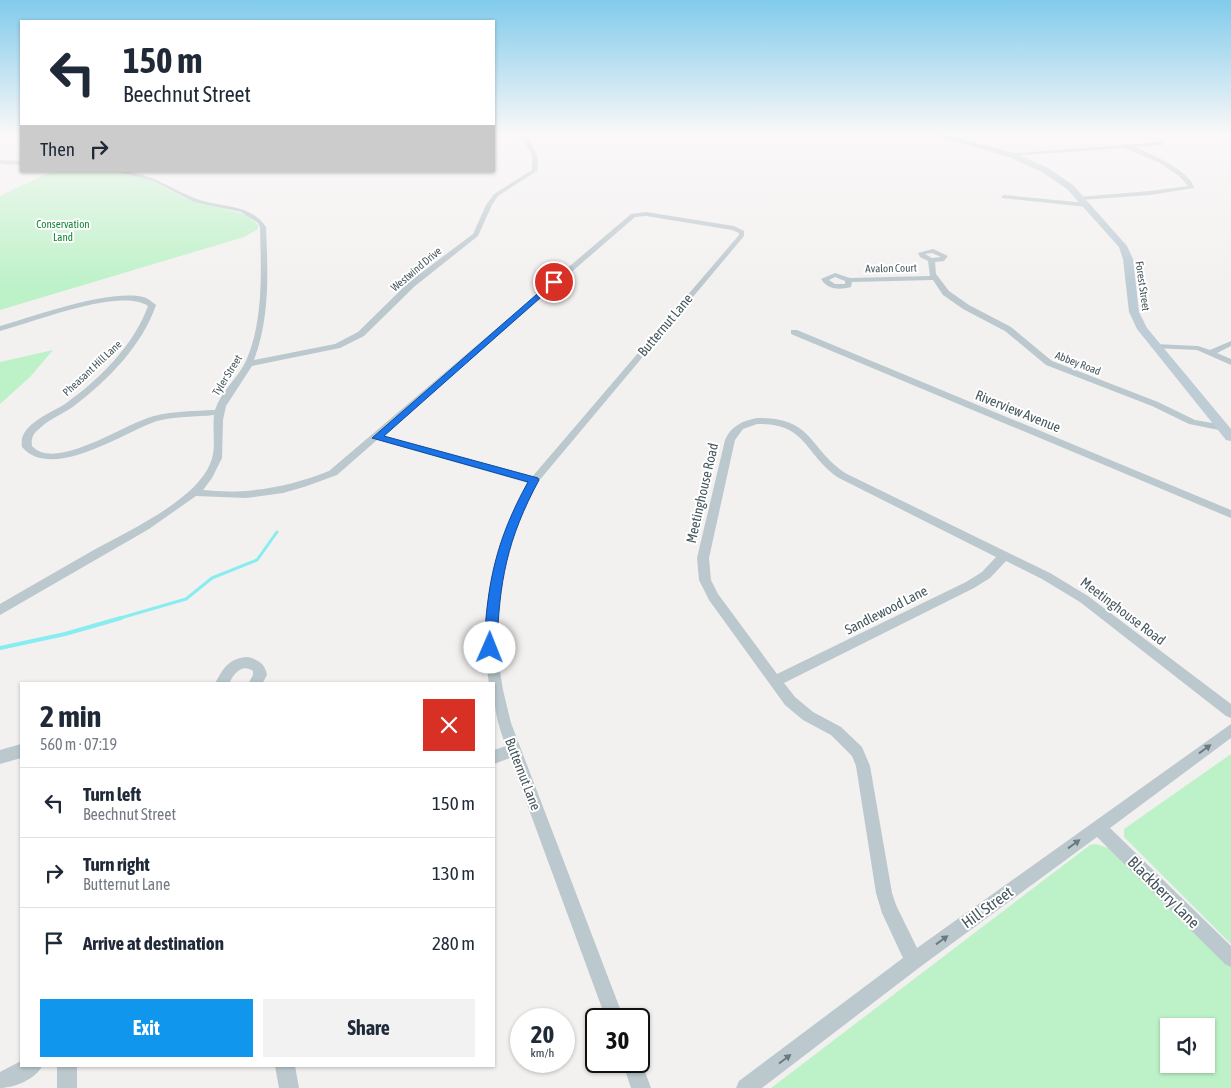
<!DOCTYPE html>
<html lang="en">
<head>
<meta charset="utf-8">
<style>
  body { margin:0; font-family:"Asap Condensed",sans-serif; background:#f2f2f3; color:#1f2937; height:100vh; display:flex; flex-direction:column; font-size:19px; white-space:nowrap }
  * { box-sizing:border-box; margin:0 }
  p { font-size:16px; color:#747a83 }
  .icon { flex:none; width:28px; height:28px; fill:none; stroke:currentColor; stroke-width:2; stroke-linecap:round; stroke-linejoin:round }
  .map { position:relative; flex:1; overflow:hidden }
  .sheet { position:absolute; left:20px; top:682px; width:475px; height:385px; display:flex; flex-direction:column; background:#fff; border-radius:0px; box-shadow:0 1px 4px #0004 }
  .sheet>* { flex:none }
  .banner { position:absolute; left:20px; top:20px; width:475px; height:152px; border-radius:0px; box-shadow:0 1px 4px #0004; background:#fff; color:#1f2937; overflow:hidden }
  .fabs { position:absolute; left:1160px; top:1018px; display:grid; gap:10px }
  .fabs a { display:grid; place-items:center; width:55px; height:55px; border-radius:0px; background:#fff; box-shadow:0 1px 4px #0004; font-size:25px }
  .speed { position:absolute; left:510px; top:1008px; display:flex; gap:10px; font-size:25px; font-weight:700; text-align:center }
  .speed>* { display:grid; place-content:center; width:65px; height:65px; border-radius:50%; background:#fff; box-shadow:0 1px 4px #0004; line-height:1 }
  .speed small { font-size:12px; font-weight:400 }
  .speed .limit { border:2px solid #111; border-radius:8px; background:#fff; color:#111 }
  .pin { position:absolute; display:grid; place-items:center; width:42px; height:42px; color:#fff; margin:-21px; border:2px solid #fff; border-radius:50%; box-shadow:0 1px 5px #0007 }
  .me { position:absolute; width:55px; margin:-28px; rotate:1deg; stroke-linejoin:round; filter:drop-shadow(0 0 4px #0008) }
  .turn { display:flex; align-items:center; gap:18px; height:105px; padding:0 20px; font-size:22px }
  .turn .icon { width:65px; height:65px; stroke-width:2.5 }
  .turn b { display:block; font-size:35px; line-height:42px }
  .then { display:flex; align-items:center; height:48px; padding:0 20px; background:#0003; gap:10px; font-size:19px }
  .round { display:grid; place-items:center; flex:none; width:52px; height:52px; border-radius:0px; background:#f2f2f3 }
  .summary { display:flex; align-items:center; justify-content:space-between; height:85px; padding:0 20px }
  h1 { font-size:30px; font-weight:700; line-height:38px }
  .cta { display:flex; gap:10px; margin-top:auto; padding:10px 20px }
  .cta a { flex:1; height:58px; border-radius:0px; background:#1096ec; color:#fff; font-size:20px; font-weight:700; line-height:58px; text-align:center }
  .cta a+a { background:#f2f2f3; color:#1f2937 }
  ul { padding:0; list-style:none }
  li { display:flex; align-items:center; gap:15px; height:70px; padding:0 20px; border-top:1px solid #e0e1e3 }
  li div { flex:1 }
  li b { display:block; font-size:19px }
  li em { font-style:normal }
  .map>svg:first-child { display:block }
  .green { fill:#bdf2c8; fill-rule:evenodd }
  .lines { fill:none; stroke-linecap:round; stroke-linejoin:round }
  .stream-far1 { stroke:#88edf0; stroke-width:3 }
  .stream { stroke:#88edf0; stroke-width:4 }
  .street { fill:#bbc8cd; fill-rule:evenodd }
  .secondary { fill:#bdccd5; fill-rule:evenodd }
  .oneway { fill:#6a7a80 }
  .route { fill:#1a73e8; stroke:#114b97 }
  .labels { text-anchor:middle; stroke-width:4; stroke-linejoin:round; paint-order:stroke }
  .far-park-label { font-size:11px; fill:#138538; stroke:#fff }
  .far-street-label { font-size:11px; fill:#47585f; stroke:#fff }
  .street-label { font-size:14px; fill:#47585f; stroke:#fff }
  .near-street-label { font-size:16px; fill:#47585f; stroke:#fff }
</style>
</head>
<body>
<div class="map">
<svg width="1231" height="1088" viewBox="0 0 1231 1088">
  <rect width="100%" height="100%" fill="#f3f0f0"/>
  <g class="green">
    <path d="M52 171H111L149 180 187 199 246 215 258 225V229L244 237 0 310V196Z"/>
    <path d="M53 350 30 377 0 404V362Z"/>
    <path d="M1231 754V944L1124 837V829Z"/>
    <path d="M1096 844 1111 849 1231 967V1088H771L1090 845ZM1169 1026H1206V1064H1169Z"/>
  </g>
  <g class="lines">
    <path class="stream-far1" d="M117 619 186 599 212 578 257 560 277 532"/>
    <path class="stream" d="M0 648 65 634 121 618"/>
    <g class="street">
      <path d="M520 133H524C533 144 541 157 537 171L498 196 492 205 478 236 415 286 364 336 340 348 252 366 226 406 223 420 222 458 212 478 203 490C246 495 289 487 329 471L631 214 646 212 734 226 744 231V236L538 482 524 511 512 541 504 570 499 599 497 628 498 659 503 690 511 723 624 1019H606L510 758 494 764V750L506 746C497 722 494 710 494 684H489C478 606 493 552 528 483L377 440 337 475 304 487 283 493 246 498 196 496 149 529 0 615V604C31 586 62 568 92 551 126 532 195 501 210 464 217 449 212 431 214 415 196 417 175 416 157 421 124 432 52 482 22 447 21 440 22 435 27 429 38 417 52 412 65 404 99 380 134 345 148 306 120 287 32 323 0 331V326C35 316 109 289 143 297 148 298 152 302 156 305 142 346 108 380 74 406 63 414 49 419 39 429 33 434 31 438 32 446 34 448 38 451 41 452 70 462 125 424 154 416 174 411 195 411 215 410 221 391 238 378 246 361 264 319 261 271 260 227L258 223 241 212 194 202 153 181 113 171C150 171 166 187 197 199 220 208 251 203 266 227 268 272 270 317 254 360L335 344 358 332 409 282 473 234 486 205 494 194 532 170V156ZM646 216 732 230 739 233V235L532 477 382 436 635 217Z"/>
      <path d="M1162 142 1164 145 1134 147C1150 153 1191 171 1194 188L1150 195 1081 200 1079 199V197L1150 191 1188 186 1179 176 1160 163 1124 148 1009 156 1006 154Z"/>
      <path d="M0 160 21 161V165L0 164Z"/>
      <path d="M1004 195 1087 203 1090 205 1087 207 1002 198 1001 197Z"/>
      <path d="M933 249 948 256 944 261 935 262 936 274 949 291 969 305 1011 327 1052 361 1158 402 1195 420 1224 425 1229 428 1224 431 1189 424 1152 406 1046 365 1005 331 963 309 943 295 933 280 852 282 851 287C839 290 828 290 821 279L835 273 850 278 930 276 928 261 920 257 918 253ZM932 253 941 257 932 258 925 254ZM835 277 845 281V284H835L829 280Z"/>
      <path d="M791 330H797L1231 510V518L791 334Z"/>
      <path d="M1231 341V346L1217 353 1231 359V365L1197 350 1154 348 1150 346 1154 344 1198 346 1210 350Z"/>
      <path d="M757 418C814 417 808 449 847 474L1050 573 1088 596 1231 704V718L1226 716 1080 602 1042 579 1006 561 990 578 974 588 784 683 795 697 813 712 841 727 862 747 870 766 892 893 896 905 917 948 1231 724V738L1110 828 1231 946V967L1225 964 1097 837 920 967 762 1088H736L739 1081 903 958 882 913 876 893 856 766 852 756 831 735 803 720 785 705 709 600 699 580 697 558 725 440C731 426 742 421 757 418ZM757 424C808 423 804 455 839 478L996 557 982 572 966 582 777 674 718 594 711 580 709 558 735 440 743 429Z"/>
      <path d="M248 657C259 660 265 664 267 675L262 684H248L253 675V671C242 663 233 674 229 684H215C223 668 229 658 248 657Z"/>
      <path d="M21 744V758L0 764V750Z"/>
      <path d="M639 1057 641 1061 651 1088H631L622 1061H639Z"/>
      <path d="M21 1061V1066H42C36 1079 14 1088 0 1088V1072Z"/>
      <rect x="57" y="1066" width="20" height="22"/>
      <path d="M275 1066H295L299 1088H279Z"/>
    </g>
    <path class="secondary" d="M927 133H937L1015 153 1048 168 1073 185 1127 246 1133 259 1139 312 1147 328 1231 429V441L1226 440 1137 329 1129 312 1123 259 1119 247 1067 189 1042 172 1009 157Z"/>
  </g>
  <defs><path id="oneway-solid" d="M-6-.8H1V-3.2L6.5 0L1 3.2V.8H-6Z" transform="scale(1.25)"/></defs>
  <g class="oneway">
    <use href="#oneway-solid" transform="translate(1205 749) rotate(-36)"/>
    <use href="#oneway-solid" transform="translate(1074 844) rotate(-36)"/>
    <use href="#oneway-solid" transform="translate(942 940) rotate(-36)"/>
    <use href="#oneway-solid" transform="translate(785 1059) rotate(-37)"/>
  </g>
  <linearGradient id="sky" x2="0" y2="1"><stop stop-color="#81cbeb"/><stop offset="0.47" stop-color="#faf8f8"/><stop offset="1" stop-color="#faf8f8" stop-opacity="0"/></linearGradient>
  <rect width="1231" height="285" fill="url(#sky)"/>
  <path class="route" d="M552 281 558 282 384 436 538 478 539 480C507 539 499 582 497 648L490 654 484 648C487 583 496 540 528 482L372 438Z"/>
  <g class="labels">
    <g class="far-park-label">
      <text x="63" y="228">Conservation<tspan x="63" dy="13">Land</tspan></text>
    </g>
    <g class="far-street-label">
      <text transform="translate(891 268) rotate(-1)" y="4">Avalon Court</text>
      <text transform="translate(416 269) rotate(-40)" y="4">Westwind Drive</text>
      <text transform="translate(1143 286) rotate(82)" y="4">Forest Street</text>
      <text transform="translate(1078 363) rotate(21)" y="4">Abbey Road</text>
      <text transform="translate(92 368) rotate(-43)" y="4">Pheasant Hill Lane</text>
      <text transform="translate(227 375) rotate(-58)" y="4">Tyler Street</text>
    </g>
    <g class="street-label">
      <text transform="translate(665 325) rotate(-50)" y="5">Butternut Lane</text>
      <text transform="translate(1018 411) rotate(22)" y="5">Riverview Avenue</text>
      <text transform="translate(702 493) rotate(-77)" y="5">Meetinghouse Road</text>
      <text transform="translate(886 610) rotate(-27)" y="5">Sandlewood Lane</text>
      <text transform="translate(1123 611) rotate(37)" y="5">Meetinghouse Road</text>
      <text transform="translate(523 774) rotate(69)" y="5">Butternut Lane</text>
    </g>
    <g class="near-street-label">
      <text transform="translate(1164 892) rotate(45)" y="6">Blackberry Lane</text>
      <text transform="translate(987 907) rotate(-36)" y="6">Hill Street</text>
    </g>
  </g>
</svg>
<div class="fabs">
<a><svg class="icon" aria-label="sound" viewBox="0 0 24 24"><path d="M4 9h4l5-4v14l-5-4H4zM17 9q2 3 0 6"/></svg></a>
</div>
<div class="speed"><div>20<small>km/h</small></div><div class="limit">30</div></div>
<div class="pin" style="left:554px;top:282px;background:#d93025"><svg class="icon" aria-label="arrive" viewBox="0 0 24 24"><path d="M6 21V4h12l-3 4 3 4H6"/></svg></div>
<svg class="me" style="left:490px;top:648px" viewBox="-20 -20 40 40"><circle r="19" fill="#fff"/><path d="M0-13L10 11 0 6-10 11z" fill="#1a73e8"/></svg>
<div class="banner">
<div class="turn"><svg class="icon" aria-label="left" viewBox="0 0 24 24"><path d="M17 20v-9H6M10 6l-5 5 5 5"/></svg><div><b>150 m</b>Beechnut Street</div></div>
<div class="then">Then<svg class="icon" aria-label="right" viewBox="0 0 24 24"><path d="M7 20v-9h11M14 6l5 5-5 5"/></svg></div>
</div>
<section class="sheet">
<div class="summary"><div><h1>2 min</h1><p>560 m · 07:19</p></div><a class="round" style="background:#d93025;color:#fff"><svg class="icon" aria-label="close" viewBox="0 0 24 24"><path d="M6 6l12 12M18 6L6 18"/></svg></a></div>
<ul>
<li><svg class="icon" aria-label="left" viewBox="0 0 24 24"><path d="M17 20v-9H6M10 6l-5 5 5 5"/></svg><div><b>Turn left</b><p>Beechnut Street</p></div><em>150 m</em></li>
<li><svg class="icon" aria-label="right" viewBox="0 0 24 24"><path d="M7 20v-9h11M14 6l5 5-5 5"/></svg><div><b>Turn right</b><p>Butternut Lane</p></div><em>130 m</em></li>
<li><svg class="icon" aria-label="arrive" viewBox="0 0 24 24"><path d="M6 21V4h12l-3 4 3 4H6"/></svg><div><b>Arrive at destination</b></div><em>280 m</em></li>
</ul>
<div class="cta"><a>Exit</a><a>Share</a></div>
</section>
</div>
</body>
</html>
